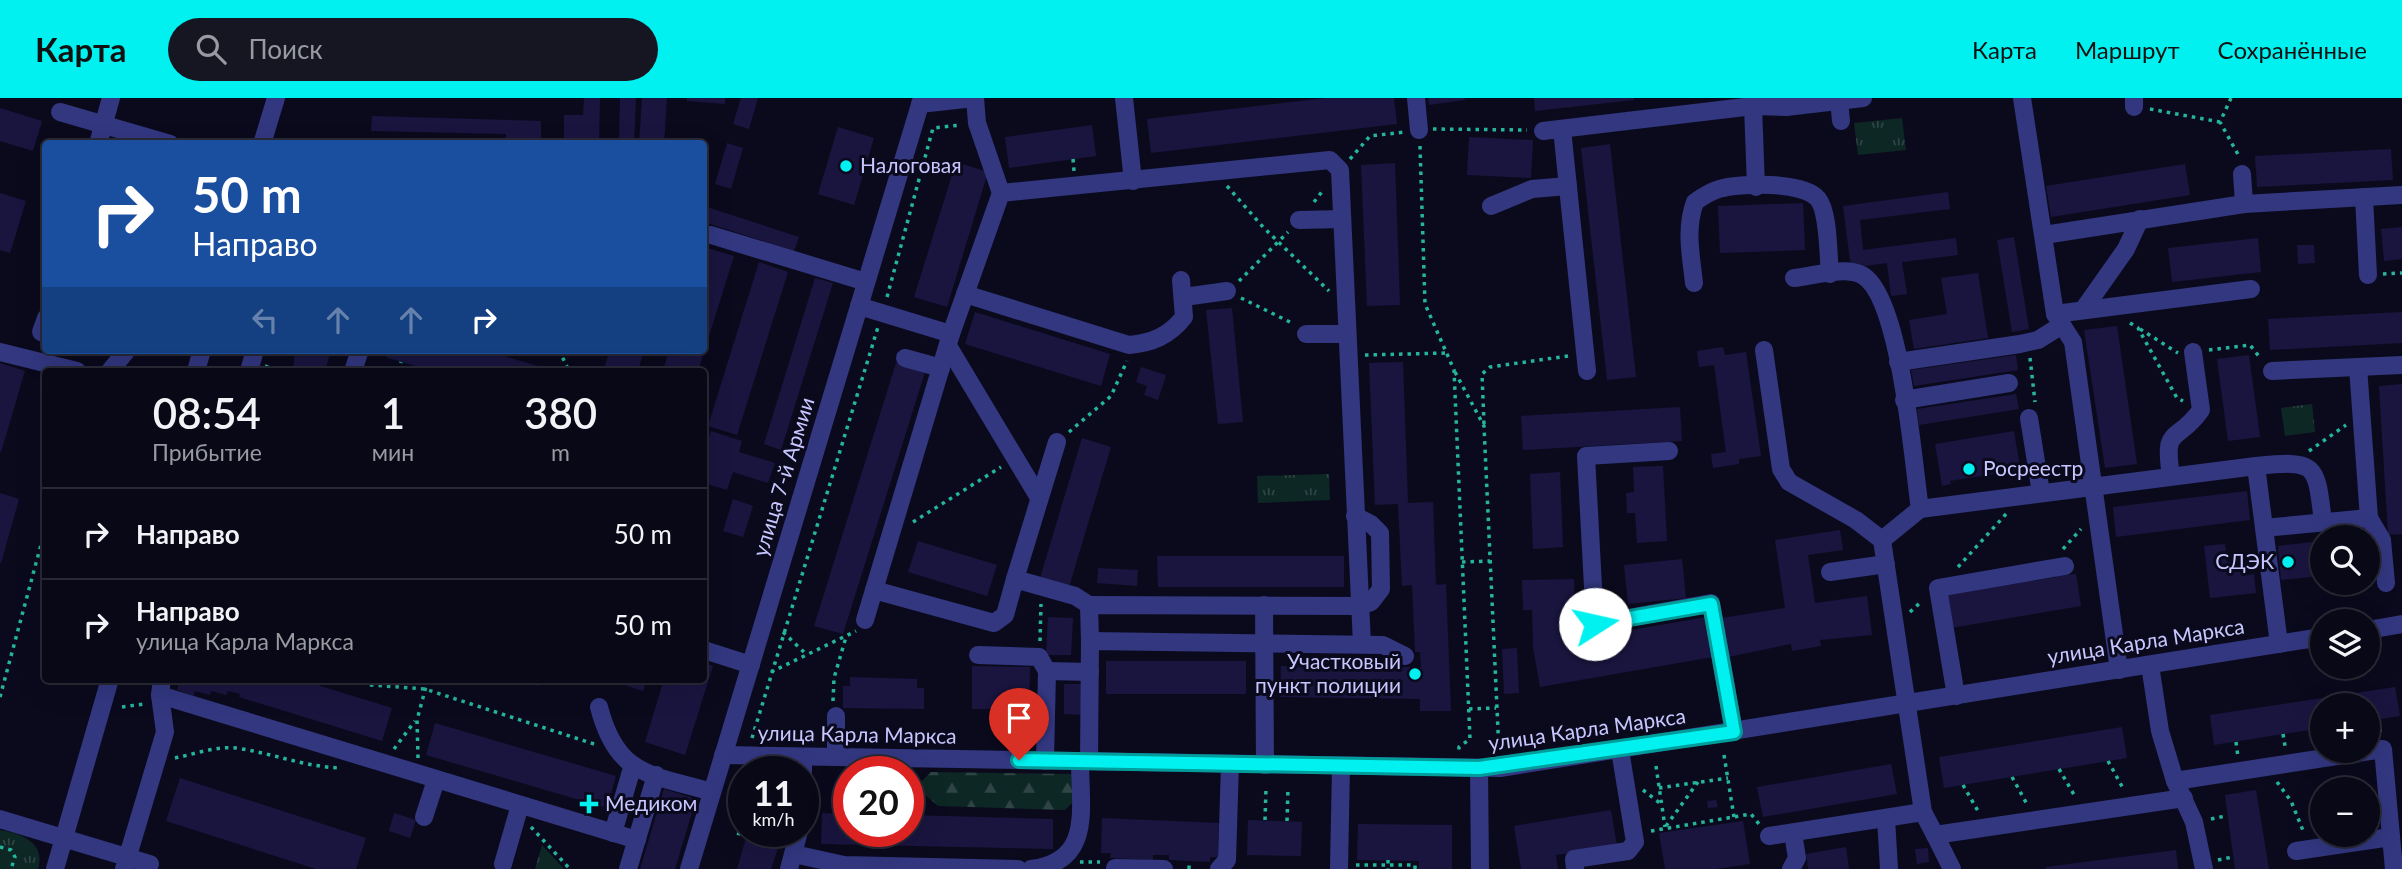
<!DOCTYPE html>
<html lang="ru">
<head>
<meta charset="utf-8">
<style>
  body { margin:0; font-family:Lato,sans-serif; background:#161623; color:#f1f3f6; height:100vh; display:flex; flex-direction:column; font-size:26px; white-space:nowrap }
  * { box-sizing:border-box; margin:0 }
  p { font-size:23px; color:#989aa1 }
  .icon { flex:none; width:38px; height:38px; fill:none; stroke:currentColor; stroke-width:2; stroke-linecap:round; stroke-linejoin:round }
  .map { position:relative; flex:1; overflow:hidden }
  .sheet { position:absolute; left:42px; top:270px; width:665px; height:315px; display:flex; flex-direction:column; background:#080816; border-radius:7px; box-shadow:0 7px 28px #0002,0 0 0 2px #292935 }
  .sheet>* { flex:none }
  .top-card { position:absolute; left:42px; top:42px; width:665px; height:214px; border-radius:7px; box-shadow:0 7px 28px #0002,0 0 0 2px #292935; background:#1a4fa0; color:#fff; overflow:hidden }
  .controls { position:absolute; left:2310px; top:427px; display:grid; gap:14px }
  .controls a { display:grid; place-items:center; width:70px; height:70px; border-radius:50%; background:#080816; box-shadow:0 7px 28px #0002,0 0 0 2px #292935; font-size:35px }
  .speed { position:absolute; left:728px; top:658px; display:flex; gap:14px; font-size:35px; font-weight:700; text-align:center }
  .speed>* { display:grid; place-content:center; width:91px; height:91px; border-radius:50%; background:#080816; box-shadow:0 7px 28px #0002,0 0 0 2px #292935; line-height:1 }
  .speed small { font-size:18px; font-weight:400 }
  .speed .limit { border:10px solid #d22; background:#fff; color:#111 }
  .pin { position:absolute; display:grid; place-items:center; width:60px; height:60px; color:#fff; margin:-72px -30px; border-radius:50% 50% 50% 0; rotate:-45deg; box-shadow:0 0 7px #0007 }
  .pin .icon { rotate:45deg }
  .me { position:absolute; width:77px; margin:-38px; rotate:80deg; stroke-linejoin:round; filter:drop-shadow(0 0 5px #0008) }
  .turn { display:flex; align-items:center; gap:24px; height:147px; padding:0 35px; font-size:32px }
  .turn .icon { width:91px; height:91px; stroke-width:2.5 }
  .turn b { display:block; font-size:49px; line-height:60px }
  .lanes { display:flex; align-items:center; height:66px; padding:0 35px; background:#0003; justify-content:center; gap:35px; direction:ltr }
  .lanes .off { opacity:.35 }
  .eta { display:flex; justify-content:space-evenly; align-items:center; height:119px; text-align:center }
  .eta b { font-size:42px; font-weight:600; line-height:49px }
  ul { padding:0; list-style:none }
  li { display:flex; align-items:center; gap:21px; height:91px; padding:0 35px; border-top:2px solid #292935 }
  li div { flex:1 }
  li b { display:block; font-size:26px }
  li em { font-style:normal }
  header { display:flex; align-items:center; gap:42px; box-sizing:border-box; height:98px; padding:0 35px; background:#00f1ef; color:#111 }
  header strong { font-size:33px }
  nav { display:flex; gap:38px; margin-inline-start:auto; font-size:24px }
  .search { width:490px; height:63px; background:#161623; display:flex; align-items:center; gap:18px; box-sizing:border-box; padding:0 24px; border-radius:38px; color:#989aa1; font-size:26px }
  .map>svg:first-child { display:block }
  .forest { fill:url(#forest-firs) }
  .park { fill:url(#park-tufts) }
  .building { fill:#19153f }
  .lines { fill:none; stroke-linecap:round; stroke-linejoin:round }
  .path { stroke:#24b59c; stroke-width:3.5; stroke-dasharray:3.5 5; stroke-linecap:butt }
  .minor { stroke:#323780; stroke-width:18 }
  .route-casing { stroke:#009d9b; stroke-width:18 }
  .route { stroke:#00f1ef; stroke-width:12 }
  .poi-dot { fill:#00f1ef; stroke:#0b0a1d; stroke-width:2.5 }
  .labels { text-anchor:middle; stroke-width:6; stroke-linejoin:round; paint-order:stroke }
  .poi-label { font-size:21px; fill:#c7c6ff; stroke:#0b0a1d; text-anchor:start }
  .street-label { font-size:21px; fill:#c7c6ff; stroke:#0b0a1d }
</style>
</head>
<body>
<header>
<strong>Карта</strong>
<div class="search"><svg class="icon" aria-label="search" viewBox="0 0 24 24"><circle cx="10" cy="10" r="6"/><path d="M15 15l6 6"/></svg>Поиск</div>
<nav><a>Карта</a><a>Маршрут</a><a>Сохранённые</a></nav>
</header>
<div class="map">
<svg width="2402" height="771" viewBox="0 0 2402 771">
  <defs>
    <pattern id="forest-firs" width="22" height="20" patternUnits="userSpaceOnUse" patternTransform="scale(1.75)"><rect width="22" height="20" fill="#0d2724"/><path d="M5 1l3.5 6h-7zM16 11l3.5 6h-7z" fill="#2f4545"/></pattern>
    <pattern id="park-tufts" width="24" height="20" patternUnits="userSpaceOnUse" patternTransform="scale(1.75)"><rect width="24" height="20" fill="#0d2724"/><path d="M3 7l-1-3M5 7V3M7 7l1-3M15 17l-1-3M17 17v-4M19 17l1-3" fill="none" stroke="#2f4545"/></pattern>
  </defs>
  <rect width="100%" height="100%" fill="#0b0a1d"/>
  <path class="forest" d="M931 674 1073 676 1076 701 1065 712 938 708 916 689Z"/>
  <g class="park">
    <path d="M1902 20 1906 52 1858 57 1854 25Z"/>
    <path d="M2312 306 2315 334 2285 338 2281 310Z"/>
    <path d="M1329 376 1330 402 1258 405 1257 378Z"/>
    <path d="M2360 682 2362 691H2335L2334 686Z"/>
    <path d="M0 732C21 735 46 745 38 771H0Z"/>
    <path d="M542 747 564 771H535Z"/>
  </g>
  <g class="building">
    <path d="M584 0H600L599 46H564V17H583Z"/>
    <path d="M620 0H636L634 46H619Z"/>
    <path d="M642 0H667L664 46H639Z"/>
    <path d="M687 0H725V6L687 3Z"/>
    <path d="M741 0H758L749 31 733 26Z"/>
    <path d="M1326 0H1394L1397 26 1151 55 1147 21Z"/>
    <path d="M1428 0H1464L1465 2 1429 7Z"/>
    <path d="M1534 0H1634V2L1535 13Z"/>
    <path d="M0 10 42 23 33 53 0 43Z"/>
    <path d="M372 18 541 23V46H506V36L371 33Z"/>
    <path d="M1092 27 1096 58 1009 70 1005 39Z"/>
    <path d="M838 29 874 40 854 107 818 96Z"/>
    <path d="M1469 39 1533 42 1531 80 1467 77Z"/>
    <path d="M727 45 743 50 731 91 715 86Z"/>
    <path d="M1610 46 1636 279 1607 282 1581 50Z"/>
    <path d="M2391 51 2393 82 2257 89 2255 58Z"/>
    <path d="M956 64 988 74 947 209 914 199Z"/>
    <path d="M1395 65 1400 207 1367 208 1361 67Z"/>
    <path d="M2185 66 2190 97 2051 119 2046 88Z"/>
    <path d="M1948 94 1950 111 1860 122 1863 152 1956 140 1958 157 1902 164 1907 196 1891 198 1887 165 1851 170 1843 108Z"/>
    <path d="M0 95 26 103 10 155 0 152Z"/>
    <path d="M1803 105 1805 152 1720 155 1718 108Z"/>
    <path d="M704 108 799 139 794 153 704 124Z"/>
    <path d="M2402 129V161L2384 163 2381 131Z"/>
    <path d="M2014 139 2029 231 2012 234 1997 142Z"/>
    <path d="M2258 140 2261 174 2172 184 2168 150Z"/>
    <path d="M2297 147H2314L2315 165 2298 166Z"/>
    <path d="M704 149 734 158 698 273H663L669 252H704Z"/>
    <path d="M759 164 788 174 737 337 708 328Z"/>
    <path d="M1978 175 1988 240 1914 251 1909 222 1947 216 1941 180Z"/>
    <path d="M815 180 833 185 781 352 764 346Z"/>
    <path d="M1232 210 1243 324 1218 326 1206 212Z"/>
    <path d="M975 214 1110 256 1101 288 965 246Z"/>
    <path d="M2402 214V245L2270 252 2268 221Z"/>
    <path d="M2117 228 2137 366 2105 370 2084 232Z"/>
    <path d="M1723 249 1725 257 1746 254 1761 358 1739 361V366L1713 370 1711 356 1726 354 1714 267 1699 269 1697 253Z"/>
    <path d="M295 252H331L325 273H293Z"/>
    <path d="M382 252H484L548 271 432 273 388 260 381 255Z"/>
    <path d="M610 252H644L638 273H603Z"/>
    <path d="M2016 257 2018 272 1914 288 1911 272Z"/>
    <path d="M2249 257 2260 339 2228 343 2217 261Z"/>
    <path d="M1403 264 1408 405 1433 404 1436 487 1446 486 1451 613H1420V601L1280 599 1281 568 1421 569 1420 554H1415L1412 487 1402 488 1398 406 1375 407 1369 265Z"/>
    <path d="M0 265 25 273 1 354H0Z"/>
    <path d="M896 265 925 274 843 536 814 528Z"/>
    <path d="M1141 269 1166 277 1158 302 1144 297 1147 288 1136 284Z"/>
    <path d="M2402 286V436L2388 437 2379 288Z"/>
    <path d="M2016 296 2019 311 1919 327 1917 311Z"/>
    <path d="M1680 309 1682 343 1523 352 1521 318Z"/>
    <path d="M711 333 742 343 739 354 775 365 768 385 733 374 727 392 704 385V355Z"/>
    <path d="M2014 333 2021 375 2013 376 2012 373 1950 383 1951 386 1942 388 1935 346Z"/>
    <path d="M1082 340 1111 349 1069 489 1040 480Z"/>
    <path d="M1663 368 1667 443 1637 445 1635 415H1627L1626 395 1634 394 1633 369Z"/>
    <path d="M1560 374 1563 449 1533 451 1530 376Z"/>
    <path d="M2247 393 2250 422 2116 439 2113 409Z"/>
    <path d="M0 395 19 401 1 465H0Z"/>
    <path d="M733 401 753 408 743 439 723 433Z"/>
    <path d="M1840 432 1843 452 1808 457 1815 505 1867 498 1872 537 1820 542 1821 548 1792 553 1791 546 1728 559 1722 520 1785 510 1775 442Z"/>
    <path d="M918 443 997 467 987 498 908 474Z"/>
    <path d="M2322 443V478L2281 482 2278 448Z"/>
    <path d="M2225 446 2227 464 2245 462 2247 477 2254 476 2256 495 2210 500 2204 448Z"/>
    <path d="M1157 458H1344V489H1158Z"/>
    <path d="M1682 461 1686 500 1628 506 1624 467Z"/>
    <path d="M1098 470 1138 472 1137 488 1097 485Z"/>
    <path d="M2065 474 2066 477 2076 476 2081 508 1951 530 1946 497 2056 479V475Z"/>
    <path d="M1574 481 1575 510 1561 511 1563 544 1706 519 1713 559 1540 589 1533 549 1532 512H1523L1522 482Z"/>
    <path d="M1048 519 1073 520 1071 557H1046Z"/>
    <path d="M1517 550 1519 595 1504 596 1502 551Z"/>
    <rect x="1106" y="563" width="140" height="33"/>
    <path d="M704 565 713 568 685 657 645 644 664 581H704Z"/>
    <path d="M972 568 1030 569 1029 611H972Z"/>
    <path d="M850 579 917 581V590H924V611L843 610V588H850Z"/>
    <path d="M180 581H298L392 610 382 643 239 599 240 596 228 593 226 597 211 593 210 597 195 593 194 598 177 592Z"/>
    <path d="M518 581H541L538 588Z"/>
    <path d="M606 581H647L643 593Z"/>
    <path d="M1064 586H1082L1081 617 1064 616Z"/>
    <path d="M2395 589 2400 618 2368 623V607H2322V630L2214 647 2210 617Z"/>
    <path d="M435 625 616 678 607 710 426 657Z"/>
    <path d="M2122 629 2127 660 1944 690 1939 659Z"/>
    <path d="M1891 666 1897 696 1763 719 1757 689Z"/>
    <path d="M180 680 366 740 356 771H316L166 723Z"/>
    <path d="M664 691 696 701 675 771H640Z"/>
    <path d="M2256 692 2269 771H2235L2225 697Z"/>
    <path d="M1716 702 1718 709 1708 710 1707 703Z"/>
    <path d="M1611 712 1617 748 1556 757 1558 771H1521L1514 728Z"/>
    <path d="M394 715 416 722 410 740 389 733Z"/>
    <path d="M822 715 849 716V733H908V717L1053 721V751L821 746Z"/>
    <path d="M1102 720 1219 725 1218 759H1210V764L1169 762V757H1153V762L1110 760 1111 755H1101Z"/>
    <path d="M1248 722 1302 724 1301 758 1247 757Z"/>
    <path d="M1743 723 1750 766 1716 771H1665L1659 735Z"/>
    <path d="M1358 726 1452 727V771H1419V763L1357 762Z"/>
    <path d="M746 740 778 750 771 771H737Z"/>
    <path d="M1846 749 1849 771H1808L1806 756Z"/>
    <path d="M1928 750 1929 764 1917 766 1915 751Z"/>
    <path d="M2176 752 2178 771H2046V769Z"/>
  </g>
  <g class="lines">
    <g class="path">
      <path d="M2231 0 2220 24 2240 60"/>
      <path d="M2150 11 2220 24"/>
      <path d="M1433 31 1527 32"/>
      <path d="M1420 48 1425 206 1454 272 1470 641 1459 649V654"/>
      <path d="M1073 61 1074 73"/>
      <path d="M1350 61 1370 38 1405 34"/>
      <path d="M1227 88 1263 129 1329 193"/>
      <path d="M1314 104 1324 91"/>
      <path d="M2383 176 2402 175"/>
      <path d="M1239 183 1288 134"/>
      <path d="M887 199 933 30 961 27"/>
      <path d="M1241 200 1294 226"/>
      <path d="M2130 225 2138 230 2177 300 2183 303"/>
      <path d="M2140 231 2178 255"/>
      <path d="M559 252 569 273"/>
      <path d="M2209 252 2250 247 2261 261"/>
      <path d="M1365 257 1447 255"/>
      <path d="M2030 260 2035 304"/>
      <path d="M265 268 280 273"/>
      <path d="M398 273 401 264"/>
      <path d="M1455 274 1484 328 1499 654"/>
      <path d="M1484 326 1482 276 1490 269 1568 258"/>
      <path d="M1069 334 1111 298 1127 263"/>
      <path d="M2309 353 2346 327"/>
      <path d="M913 424 1001 369"/>
      <path d="M2063 451 2081 431"/>
      <path d="M1462 464 1490 463"/>
      <path d="M1958 469 2007 415"/>
      <path d="M1910 514 1922 503"/>
      <path d="M783 534 807 557"/>
      <path d="M1040 543 1041 506"/>
      <path d="M771 574 856 533"/>
      <path d="M354 581 371 587 425 591 594 646"/>
      <path d="M0 599 46 428"/>
      <path d="M833 603 834 580 846 539"/>
      <path d="M122 609 144 606"/>
      <path d="M1469 611 1496 610"/>
      <path d="M2378 622 2381 637"/>
      <path d="M2283 636 2285 648"/>
      <path d="M752 640 878 229"/>
      <path d="M2236 644 2238 659"/>
      <path d="M394 651 415 623"/>
      <path d="M1724 657 1734 719"/>
      <path d="M175 660C195 656 216 648 236 650 272 655 301 668 339 670"/>
      <path d="M418 660 417 622 428 581"/>
      <path d="M2108 663 2124 692"/>
      <path d="M1656 668 1665 729"/>
      <path d="M2059 671 2076 700"/>
      <path d="M2012 679 2028 708"/>
      <path d="M2277 684 2291 703 2304 735"/>
      <path d="M1963 687 1978 713"/>
      <path d="M1659 690 1728 680"/>
      <path d="M1643 692 1661 706"/>
      <path d="M2211 721 2226 718"/>
      <path d="M1265 722 1266 690"/>
      <path d="M1287 723 1288 690"/>
      <path d="M1666 728 1698 684"/>
      <path d="M531 729 570 771"/>
      <path d="M1651 733 1751 716 1759 726"/>
      <path d="M737 735 778 747"/>
      <path d="M0 749 11 752 15 759 11 771"/>
      <path d="M1388 762V771"/>
      <path d="M2218 762 2233 759"/>
      <path d="M1080 764H1100"/>
      <path d="M1356 767H1415V771"/>
      <path d="M1189 771V763"/>
    </g>
    <g class="minor">
      <path d="M975 0 977 25 1001 95"/>
      <path d="M1124 0 1133 83"/>
      <path d="M1416 0 1419 32"/>
      <path d="M2022 0 2055 216 2073 244 2119 572"/>
      <path d="M2134 0V9"/>
      <path d="M1839 2 1841 23"/>
      <path d="M920 6 974 0"/>
      <path d="M1753 8 1756 89"/>
      <path d="M60 14 170 46"/>
      <path d="M1562 31 1587 273"/>
      <path d="M1543 33 1753 8 1786 9 1863 0"/>
      <path d="M98 46 111 0"/>
      <path d="M262 46 276 0"/>
      <path d="M2242 76 2244 106 2402 97"/>
      <path d="M2364 99 2368 177"/>
      <path d="M1491 108 1532 91 1568 88"/>
      <path d="M1299 122 1342 121"/>
      <path d="M711 137 866 184"/>
      <path d="M2044 137 2244 106"/>
      <path d="M1794 180C1813 178 1845 168 1862 177 1901 198 1913 365 1920 411"/>
      <path d="M1694 185C1691 157 1685 131 1695 104 1702 99 1709 94 1719 91 1739 85 1804 83 1818 101 1829 114 1828 158 1830 176"/>
      <path d="M965 196 1129 247C1152 245 1169 238 1184 219L1181 182"/>
      <path d="M1184 199 1227 193"/>
      <path d="M859 208 951 236"/>
      <path d="M2083 212 2126 151 2140 121"/>
      <path d="M2055 216 2251 191"/>
      <path d="M41 234 46 220"/>
      <path d="M1306 236H1347"/>
      <path d="M948 248 1038 398"/>
      <path d="M1764 252 1781 371 1789 384 1856 422 1882 442 1923 714 1935 737 2184 700"/>
      <path d="M0 254 77 273"/>
      <path d="M905 260 941 270"/>
      <path d="M1898 264 2020 246 2038 242 2062 227"/>
      <path d="M2358 269 2369 420 2382 442 2386 485"/>
      <path d="M110 273 127 252"/>
      <path d="M196 273 202 252"/>
      <path d="M249 273 255 252"/>
      <path d="M353 273 360 252"/>
      <path d="M2272 273 2402 267"/>
      <path d="M1904 302 2009 285"/>
      <path d="M2029 320 2041 395"/>
      <path d="M1057 344 1015 481 1075 498 1089 507"/>
      <path d="M1669 353 1586 358 1595 526 1711 505 1734 634"/>
      <path d="M2256 368C2317 362 2316 365 2323 424"/>
      <path d="M2171 378C2163 326 2176 347 2201 312L2193 254"/>
      <path d="M2264 430 2369 420"/>
      <path d="M1882 442 1920 411 2256 368 2279 546"/>
      <path d="M1830 474 1886 466"/>
      <path d="M874 492 994 525 1005 517 1015 481"/>
      <path d="M1264 507 1265 667"/>
      <path d="M865 522 951 236 1001 95 1330 62 1340 72 1362 546"/>
      <path d="M2368 532 2402 526"/>
      <path d="M1090 543 1089 507 1360 508 1371 504 1381 491 1380 435 1371 426 1355 418"/>
      <path d="M704 552 751 567"/>
      <path d="M978 557 1039 559 1047 573"/>
      <path d="M2150 567 2160 633 2175 683 2194 724 2204 771"/>
      <path d="M160 597 637 742"/>
      <path d="M1956 598 1938 490 2065 468"/>
      <path d="M599 609C617 679 651 676 712 694"/>
      <path d="M836 618V659"/>
      <path d="M723 657 1500 670 2322 539"/>
      <path d="M803 658V704"/>
      <path d="M1045 663 1047 573 1090 574"/>
      <path d="M1089 663 1090 543 1383 547 1405 558"/>
      <path d="M1479 670 1480 771"/>
      <path d="M2175 683 2383 651 2394 771"/>
      <path d="M424 719 436 682"/>
      <path d="M1886 720 1889 771"/>
      <path d="M0 721 150 766"/>
      <path d="M613 735 632 670"/>
      <path d="M1935 737 1952 771"/>
      <path d="M1769 738 1923 714"/>
      <path d="M2296 753 2391 739"/>
      <path d="M794 756 844 767 1018 771"/>
      <path d="M503 766 520 707"/>
      <path d="M1115 770 1164 771"/>
      <path d="M55 771 110 581"/>
      <path d="M124 771 165 634 160 597 162 581"/>
      <path d="M628 771 656 677"/>
      <path d="M689 771 922 0"/>
      <path d="M789 771 799 733"/>
      <path d="M1031 771C1093 764 1080 711 1080 663"/>
      <path d="M1219 771 1227 762 1230 666"/>
      <path d="M1339 771 1341 668"/>
      <path d="M1575 771 1574 761 1628 753 1635 744 1620 652"/>
      <path d="M1791 771 1797 760 1793 735"/>
    </g>
  </g>
  <g class="lines">
    <g class="route-casing">
      <path id="route" d="M1019 662 1479 670 1734 634 1711 506 1595 526"/>
    </g>
    <use href="#route" class="route"/>
  </g>
  <g class="poi-dot">
    <circle cx="846" cy="68" r="7"/>
    <circle cx="1969" cy="371" r="7"/>
    <circle cx="2288" cy="464" r="7"/>
    <circle cx="1415" cy="576" r="7"/>
    <path d="M585.5 695.5h7v7h7v7h-7v7h-7v-7h-7v-7h7z"/>
  </g>
  <g class="labels">
    <g class="poi-label">
      <text x="860" y="75">Налоговая</text>
      <text x="1983" y="378">Росреестр</text>
      <text x="2274" y="471" text-anchor="end">СДЭК</text>
      <text x="1401" y="571" text-anchor="end">Участковый<tspan x="1401" dy="24">пункт полиции</tspan></text>
      <text x="605" y="713">Медиком</text>
    </g>
    <g class="street-label">
      <text transform="translate(784 379) rotate(-73)" y="7">улица 7-й Армии</text>
      <text transform="translate(2146 544) rotate(-9)" y="7">улица Карла Маркса</text>
      <text transform="translate(1587 632) rotate(-8)" y="7">улица Карла Маркса</text>
      <text transform="translate(857 637) rotate(1)" y="7">улица Карла Маркса</text>
    </g>
  </g>
</svg>
<div class="controls">
<a><svg class="icon" aria-label="search" viewBox="0 0 24 24"><circle cx="10" cy="10" r="6"/><path d="M15 15l6 6"/></svg></a>
<a><svg class="icon" aria-label="layers" viewBox="0 0 24 24"><path d="M12 4l9 5-9 5-9-5zM3 14l9 5 9-5"/></svg></a>
<a>+</a>
<a>−</a>
</div>
<div class="speed"><div>11<small>km/h</small></div><div class="limit">20</div></div>
<div class="pin" style="left:1019px;top:662px;background:#d93025"><svg class="icon" aria-label="arrive" viewBox="0 0 24 24"><path d="M6 21V4h12l-3 4 3 4H6"/></svg></div>
<svg class="me" style="left:1595px;top:526px" viewBox="-20 -20 40 40"><circle r="19" fill="#fff"/><path d="M0-13L10 11 0 6-10 11z" fill="#00f1ef"/></svg>
<div class="top-card">
<div class="turn"><svg class="icon" aria-label="right" viewBox="0 0 24 24"><path d="M7 20v-9h11M14 6l5 5-5 5"/></svg><div><b>50 m</b>Направо</div></div>
<div class="lanes"><svg class="icon off" aria-label="left" viewBox="0 0 24 24"><path d="M17 20v-9H6M10 6l-5 5 5 5"/></svg><svg class="icon off" aria-label="ahead" viewBox="0 0 24 24"><path d="M12 20V5M6 11l6-6 6 6"/></svg><svg class="icon off" aria-label="ahead" viewBox="0 0 24 24"><path d="M12 20V5M6 11l6-6 6 6"/></svg><svg class="icon" aria-label="right" viewBox="0 0 24 24"><path d="M7 20v-9h11M14 6l5 5-5 5"/></svg></div>
</div>
<section class="sheet">
<div class="eta">
<div><b>08:54</b><p>Прибытие</p></div>
<div><b>1</b><p>мин</p></div>
<div><b>380</b><p>m</p></div>
</div>
<ul>
<li><svg class="icon" aria-label="right" viewBox="0 0 24 24"><path d="M7 20v-9h11M14 6l5 5-5 5"/></svg><div><b>Направо</b></div><em>50 m</em></li>
<li><svg class="icon" aria-label="right" viewBox="0 0 24 24"><path d="M7 20v-9h11M14 6l5 5-5 5"/></svg><div><b>Направо</b><p>улица Карла Маркса</p></div><em>50 m</em></li>
</ul>
</section>
</div>
</body>
</html>
